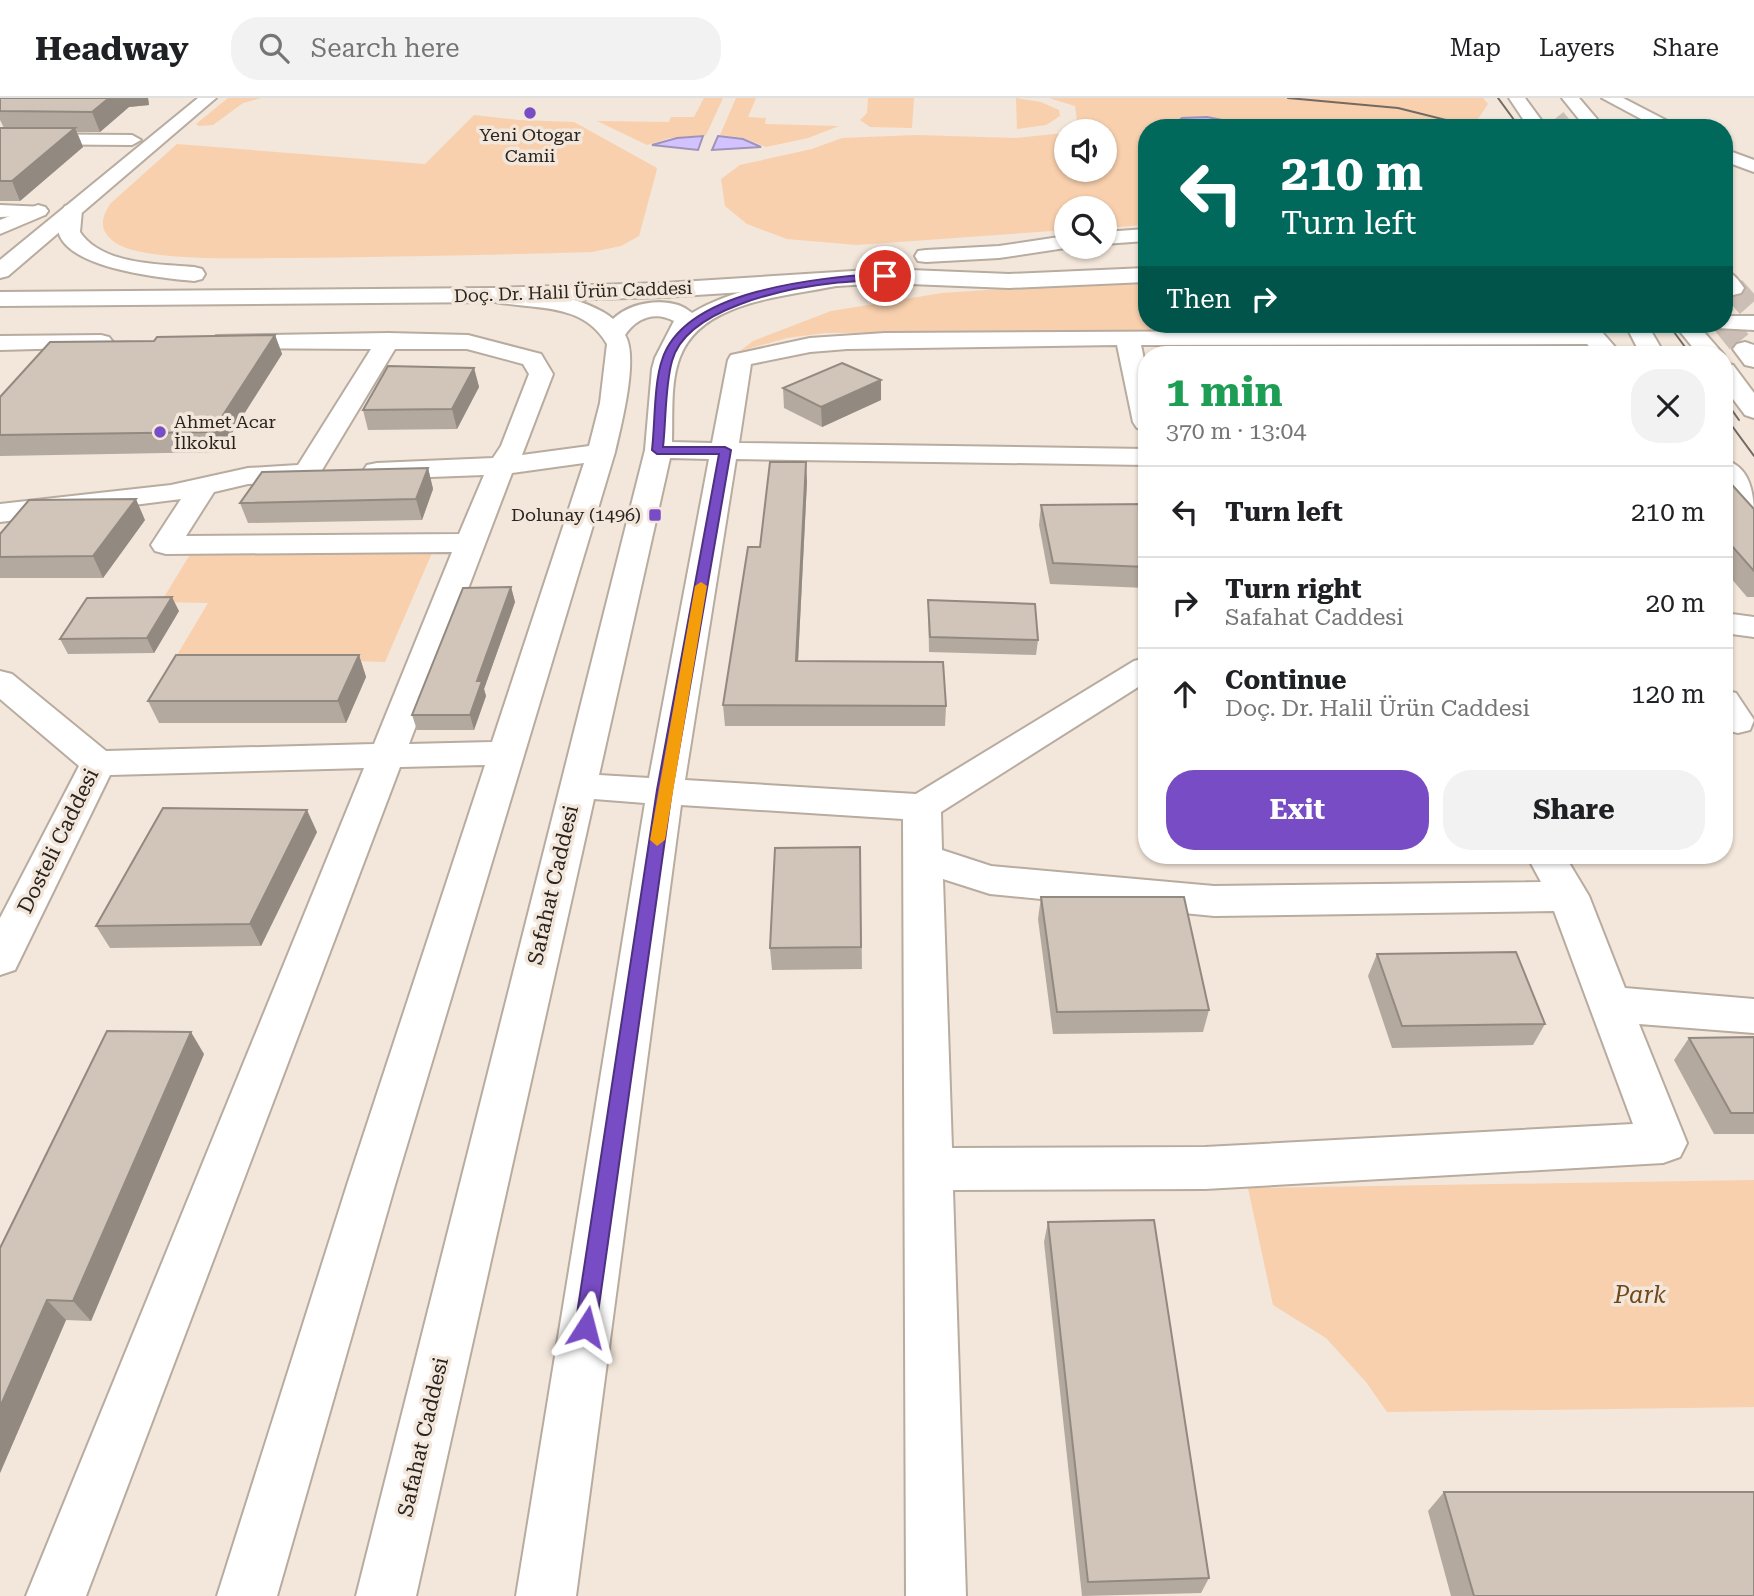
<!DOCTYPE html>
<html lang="en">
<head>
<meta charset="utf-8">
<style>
  body { margin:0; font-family:"Roboto Serif",serif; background:#f2f2f2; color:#202124; height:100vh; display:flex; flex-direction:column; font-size:26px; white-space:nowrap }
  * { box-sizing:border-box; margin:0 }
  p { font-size:23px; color:#757577 }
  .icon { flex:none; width:38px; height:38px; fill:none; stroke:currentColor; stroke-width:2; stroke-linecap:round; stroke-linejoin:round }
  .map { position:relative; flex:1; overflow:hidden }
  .details { position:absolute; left:1138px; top:248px; width:595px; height:518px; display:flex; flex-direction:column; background:#fff; border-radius:28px; box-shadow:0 2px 5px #0004 }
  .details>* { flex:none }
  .top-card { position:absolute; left:1138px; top:21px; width:595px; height:214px; border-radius:28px; box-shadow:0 2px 5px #0004; background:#00695c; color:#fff; overflow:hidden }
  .controls { position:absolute; left:1054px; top:21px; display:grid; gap:14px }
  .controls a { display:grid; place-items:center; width:63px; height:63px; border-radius:50%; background:#fff; box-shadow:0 2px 5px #0004; font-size:35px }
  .pin { position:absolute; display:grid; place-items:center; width:60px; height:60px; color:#fff; margin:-30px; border:4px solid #fff; border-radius:50%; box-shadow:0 2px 7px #0007 }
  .me { position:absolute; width:77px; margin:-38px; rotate:9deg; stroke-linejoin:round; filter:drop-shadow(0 0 5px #0008) }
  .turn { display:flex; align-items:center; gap:24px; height:147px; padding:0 28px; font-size:32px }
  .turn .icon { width:91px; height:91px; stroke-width:2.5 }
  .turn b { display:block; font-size:49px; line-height:60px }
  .then { display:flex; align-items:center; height:66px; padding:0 28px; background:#0003; gap:14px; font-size:26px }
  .round { display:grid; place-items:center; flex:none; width:74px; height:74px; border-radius:28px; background:#f2f2f2 }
  .summary { display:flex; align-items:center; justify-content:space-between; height:119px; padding:0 28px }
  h1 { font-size:42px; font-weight:700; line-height:52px; color:#1e9e55 }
  .button { display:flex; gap:14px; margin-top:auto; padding:14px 28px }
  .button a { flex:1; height:80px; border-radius:28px; background:#784cc4; color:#fff; font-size:28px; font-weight:700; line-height:80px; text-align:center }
  .button a+a { background:#f2f2f2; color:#202124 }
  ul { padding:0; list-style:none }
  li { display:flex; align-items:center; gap:21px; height:91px; padding:0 28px; border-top:2px solid #e0e0e0 }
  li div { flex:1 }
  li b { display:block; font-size:26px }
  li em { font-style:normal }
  header { display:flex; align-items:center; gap:42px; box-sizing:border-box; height:98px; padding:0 35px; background:#fff; border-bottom:2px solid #e0e0e0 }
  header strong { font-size:33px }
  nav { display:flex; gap:38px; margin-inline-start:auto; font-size:24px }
  .search { width:490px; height:63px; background:#f2f2f2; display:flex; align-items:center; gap:18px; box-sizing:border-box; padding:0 24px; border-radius:28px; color:#757577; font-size:26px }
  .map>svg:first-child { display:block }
  .green { fill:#f8d0ad; fill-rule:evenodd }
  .water { fill:#d2c2ff; stroke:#9f93bc; stroke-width:2 }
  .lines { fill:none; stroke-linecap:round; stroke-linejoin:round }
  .highway-tunnel-far1 { stroke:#cbbfb5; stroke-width:19; stroke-dasharray:19 10; stroke-linecap:butt }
  .highway-tunnel { stroke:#cbbfb5; stroke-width:24; stroke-dasharray:24 12; stroke-linecap:butt }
  .minor-casing { stroke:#b8ab9f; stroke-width:4 }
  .major-casing { stroke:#b8ab9f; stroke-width:4 }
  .highway-casing { stroke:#b8ab9f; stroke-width:4 }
  .minor { fill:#fff; fill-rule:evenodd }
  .major { fill:#fff; fill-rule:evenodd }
  .highway { fill:#fff; fill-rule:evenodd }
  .tram { stroke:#726a63; stroke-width:2 }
  .wall { fill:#b4a99e }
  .shaded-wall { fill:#928981 }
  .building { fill:#d1c4b8; stroke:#928981; stroke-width:2 }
  .route { fill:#784cc4; stroke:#4e317f; stroke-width:2 }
  .slow { fill:#f59e0b }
  .poi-dot { fill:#784cc4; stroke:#f3e6da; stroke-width:2.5 }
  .labels { text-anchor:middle; stroke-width:7; stroke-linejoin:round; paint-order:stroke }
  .far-poi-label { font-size:18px; fill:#292420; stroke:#f3e6da }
  .far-street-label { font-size:18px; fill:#292420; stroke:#f3e6da }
  .street-label { font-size:21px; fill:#292420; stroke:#f3e6da }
  .near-park-label { font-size:24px; font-style:italic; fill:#71471c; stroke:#f3e6da }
</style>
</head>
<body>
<header>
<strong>Headway</strong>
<div class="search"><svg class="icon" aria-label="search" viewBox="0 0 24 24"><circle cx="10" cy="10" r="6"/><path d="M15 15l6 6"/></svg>Search here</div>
<nav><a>Map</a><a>Layers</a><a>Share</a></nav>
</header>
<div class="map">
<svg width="1754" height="1498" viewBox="0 0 1754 1498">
  <rect width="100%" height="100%" fill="#f3e6da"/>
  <g class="green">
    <path d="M228 0H261L243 5 213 27 199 28 196 26Z"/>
    <path d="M704 0H723L706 37 670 40 647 47 597 23 669 24 671 19H694Z"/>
    <path d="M736 0H756L748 19 766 20 765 26 839 28 808 40 766 49 744 40 720 37Z"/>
    <path d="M868 0H914L912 30 870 29 860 22 867 15Z"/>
    <path d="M1016 0 1041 4 1059 12 1060 18 1046 27 1017 31Z"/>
    <path d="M1049 0H1483L1488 6 1472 30H1146V127L1104 130V110H1066V132L857 147 787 141 747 126 725 108 721 81 740 67 812 51 842 40 916 37 1015 40 1064 35 1077 22 1075 8ZM1066 33H1104V72H1066Z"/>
    <path d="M474 17 518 22 574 24 657 70 656 75 639 138 621 148 592 154C489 157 386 159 284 160 247 160 144 164 116 145 99 134 100 120 111 105L177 46 425 66Z"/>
    <path d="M1146 181V226H1631L1634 230 825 235 787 240 740 253 753 243 831 213 942 195Z"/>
    <path d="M191 455H432L385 564 177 557 208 505 161 504Z"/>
    <path d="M1754 1082V1309L1387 1314 1366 1284 1326 1240 1273 1207 1248 1090Z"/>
  </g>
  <g class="water">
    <path d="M1207 19 1252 28 1263 23 1284 28C1259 41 1206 10 1186 30L1172 28 1182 20Z"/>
    <path d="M703 38 698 52 652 47 677 40Z"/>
    <path d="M718 38 743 41 761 49 712 52Z"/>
  </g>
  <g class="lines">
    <path class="highway-tunnel-far1" d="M1556 20 1564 30"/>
    <g class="highway-tunnel">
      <path d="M1733 190 1754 214"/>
      <path d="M1724 225 1745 251"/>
    </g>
    <g class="minor-casing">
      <g id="minor">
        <path d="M198 0H216L8 178 0 180V162Z"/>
        <path d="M0 36 132 37 141 42 132 47 0 46Z"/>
        <path d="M0 107 45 109 48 113 45 117 0 119Z"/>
        <path d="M832 175 840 177 843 182 840 187C789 199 702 201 680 259 670 284 673 317 672 344L712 345 728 262 731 257 810 240 885 235 1454 232 1602 234 1622 257H1597L1587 246 1141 247 1146 271V332L1137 330 1133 324 1117 247 847 251 810 254 751 266 739 345 1146 351V367L736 361 685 682 916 696 1134 563 1146 560V584L941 714 942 752 991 768 1214 788 1541 784 1527 758H1565L1589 798 1625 890 1754 901V935L1639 926 1687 1045 1680 1059 1663 1065 1205 1091 953 1092 966 1498H906L903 721 681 707 576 1498H516L645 705 594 701 416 1498H356L645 352 652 271 655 260 674 223C656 213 637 219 625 237 639 259 621 328 615 354L395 1087 277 1498H217L347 1087 485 667 400 669 86 1498H26L364 670 110 677 15 872 0 877V820L79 668 0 601V573L12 576 106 653 374 646 452 454 166 456 155 453 151 447 181 401 0 424V406L171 387 248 370 298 367 371 251 224 250 216 248 212 243 216 238 388 235 468 237 541 256 553 276 522 357 589 348 600 305 607 246C581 201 529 213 486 202L483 197 486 192C517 185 589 200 613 221 631 203 672 197 692 215 734 190 785 183 832 175ZM395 251H467L523 266 529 276 501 348 493 360 377 365 367 367 363 373 367 379 377 381 484 377 459 436 186 438 214 394 248 386 306 384 320 381 324 375 322 372ZM670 360 709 361 649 680 599 677ZM584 365 492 644 409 646 512 375ZM943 781 990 796 1214 818 1554 813 1633 1026 1205 1049 952 1050Z"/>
        <path d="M1625 226H1647L1665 257H1641Z"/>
        <path d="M101 237 109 239 113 244 109 249 0 252V238Z"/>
        <path d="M1724 362C1751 368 1754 397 1754 420L1744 417 1724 389Z"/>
        <path d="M1724 515 1754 519V539L1724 535Z"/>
        <path d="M1724 592 1736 595 1754 622 1750 632 1738 635 1726 632Z"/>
      </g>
    </g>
    <g class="major-casing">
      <g id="major">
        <path d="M72 106 79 108 82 112 80 134C102 167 159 166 194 169L202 171 205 176 202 181 194 183C163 180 25 168 65 108Z"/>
        <path d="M38 107 45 109 48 113 45 117 0 136V122Z"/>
        <path d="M1146 131V143L1104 146V134Z"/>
        <path d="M1066 138V149H1072L999 160 926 164 918 163 915 158 918 153 926 152 999 148Z"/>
        <path d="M1146 170V184L1009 190 885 185 664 199 494 204 0 208V194L494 190 664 185 885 171 1009 176Z"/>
      </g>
    </g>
    <g class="highway-casing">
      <g id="highway">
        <path d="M1509 0H1525L1547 30H1529Z"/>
        <path d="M1562 0H1579L1597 21 1594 25H1582Z"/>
        <path d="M1602 0H1623L1681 30H1658Z"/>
        <path d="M1724 51 1754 62V74L1724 63Z"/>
        <path d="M1724 172C1734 175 1738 182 1744 190L1741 195 1733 197 1724 193Z"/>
        <path d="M1724 218H1754V232L1716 230 1713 226H1724Z"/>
        <path d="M1674 226H1697L1724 257H1699Z"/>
        <path d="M1745 244 1754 247V269L1745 267 1733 251 1737 246Z"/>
        <path d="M1724 265 1733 267 1754 295V320L1745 317 1724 289Z"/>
      </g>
    </g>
    <use href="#minor" class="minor"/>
    <use href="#major" class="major"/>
    <use href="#highway" class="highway"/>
    <g class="tram">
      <path d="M1288 0 1398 10 1478 30"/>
      <path d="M1498 0 1520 30"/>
      <path d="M1668 226 1691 257"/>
      <path d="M1724 301 1739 322"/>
      <path d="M1724 317 1754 358"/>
    </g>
  </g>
  <g class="wall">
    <path d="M0 0H148L149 7 129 9 100 34H77L83 49 20 103H0V30H4L0 22Z"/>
    <path d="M275 237 282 256 220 354 0 358V299Z"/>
    <path d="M474 270 479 289 457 331 368 332 363 312Z"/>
    <path d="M783 290 881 302 822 329 784 310Z"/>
    <path d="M1724 364 1730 371 1725 380 1754 411V499H1747L1724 472Z"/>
    <path d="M428 370 433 391 422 422 248 425 240 405Z"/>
    <path d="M807 383 798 563 946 608 945 628H725L723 607 760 449Z"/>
    <path d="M1146 406V490L1050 486 1039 427 1041 407Z"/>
    <path d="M145 422 103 480H0V436Z"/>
    <path d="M511 489 515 504 484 591 486 598 474 632H417L412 617Z"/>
    <path d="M928 502 1038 542 1036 557 929 554Z"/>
    <path d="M179 513 154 555 68 556 60 541Z"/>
    <path d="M359 557 366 579 346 625H159L148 603Z"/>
    <path d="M317 734 261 848 110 850 96 828Z"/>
    <path d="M860 749 862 871 772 872 770 850Z"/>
    <path d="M1041 799 1209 912 1203 934 1053 936 1038 821Z"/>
    <path d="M1377 856 1545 926 1533 947 1392 950 1368 878Z"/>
    <path d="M1754 939V1036H1714L1674 962 1689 940Z"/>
    <path d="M204 956 91 1223 66 1222 0 1375V1150Z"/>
    <path d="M1048 1124 1209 1480 1201 1495 1082 1498 1044 1144Z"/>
    <path d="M1444 1394 1754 1498H1451L1428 1413Z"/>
  </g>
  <g class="shaded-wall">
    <path d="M109 0H148L149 7 129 9 100 34 92 14Z"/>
    <path d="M75 30 83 49 20 103 12 83Z"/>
    <path d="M275 237 282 256 220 354 212 334Z"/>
    <path d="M474 270 479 289 457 331 452 311Z"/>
    <path d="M881 282V302L822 329 821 309Z"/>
    <path d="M806 364 807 383 797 583 796 563Z"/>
    <path d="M428 370 433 391 422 422 416 401Z"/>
    <path d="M136 401 145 422 103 480 93 458Z"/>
    <path d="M511 489 515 504 484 591 486 598 474 632 470 617 477 583Z"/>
    <path d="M172 499 179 513 154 555 147 540Z"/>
    <path d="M359 557 366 579 346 625 338 603Z"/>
    <path d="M307 712 317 734 261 848 250 826Z"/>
    <path d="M191 934 204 956 91 1223 73 1203Z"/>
    <path d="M47 1202 66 1222 0 1375V1309Z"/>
  </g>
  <g class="building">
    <path d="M0 0H109L92 14 0 13Z"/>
    <path d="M0 30H75L12 83H0Z"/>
    <path d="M275 237 212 334 0 337V299L50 244 154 243 157 239Z"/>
    <path d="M1171 252H1217L1219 257H1173Z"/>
    <path d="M842 265 881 282 821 309 783 290Z"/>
    <path d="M388 268 474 270 452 311 363 312Z"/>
    <path d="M770 364H806L796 563 943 564 946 608 723 607 748 449H760Z"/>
    <path d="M1724 364 1730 371H1724Z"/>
    <path d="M428 370 416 401 240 405 262 374Z"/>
    <path d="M1724 378 1754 411V473L1724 439Z"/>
    <path d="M136 401 93 458 0 459V436L29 402Z"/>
    <path d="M1146 406V469L1053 465 1041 407Z"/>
    <path d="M511 489 477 583H482L470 617H412L463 490Z"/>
    <path d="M172 499 147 540 60 541 87 500Z"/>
    <path d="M928 502 1035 506 1038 542 930 539Z"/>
    <path d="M176 557H359L338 603H148Z"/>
    <path d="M163 710 307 712 250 826 96 828Z"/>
    <path d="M860 749 861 849 770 850 775 750Z"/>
    <path d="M1041 799H1184L1209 912 1057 914Z"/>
    <path d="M1516 854 1545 926 1402 928 1377 856Z"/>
    <path d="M107 933 191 934 73 1203 47 1202 0 1309V1150Z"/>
    <path d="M1754 939V1015H1731L1689 940Z"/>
    <path d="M1154 1122 1209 1480 1088 1484 1048 1124Z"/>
    <path d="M1444 1394H1754V1498H1474Z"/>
  </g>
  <path class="route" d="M885 175 889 178 888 180C870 183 852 183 834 185 787 190 686 210 672 263 665 288 666 323 663 349H725L731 352 672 692 596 1229 593 1237 586 1240 578 1237 575 1229 657 692 719 356H657L652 352C655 327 654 285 662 262 685 190 822 180 885 175Z"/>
  <path class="slow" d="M701 484 707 488 665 742 657 748 650 742 695 488Z"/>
  <g class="poi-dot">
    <circle cx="530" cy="15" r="7"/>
    <circle cx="160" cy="334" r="7"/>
    <rect x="648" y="410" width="14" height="14" rx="3.5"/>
  </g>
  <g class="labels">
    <g class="far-poi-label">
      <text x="530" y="43">Yeni Otogar<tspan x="530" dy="21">Camii</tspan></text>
      <text x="174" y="330" text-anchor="start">Ahmet Acar<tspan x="174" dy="21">İlkokul</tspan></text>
      <text x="641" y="423" text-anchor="end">Dolunay (1496)</text>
    </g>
    <g class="far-street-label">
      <text transform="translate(573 194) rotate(-2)" y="6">Doç. Dr. Halil Ürün Caddesi</text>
    </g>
    <g class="street-label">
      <text transform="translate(58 743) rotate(-64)" y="7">Dosteli Caddesi</text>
      <text transform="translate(553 787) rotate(-77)" y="7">Safahat Caddesi</text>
      <text transform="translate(423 1339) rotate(-77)" y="7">Safahat Caddesi</text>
    </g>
    <g class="near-park-label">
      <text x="1640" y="1205">Park</text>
    </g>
  </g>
</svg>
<div class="controls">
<a><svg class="icon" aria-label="sound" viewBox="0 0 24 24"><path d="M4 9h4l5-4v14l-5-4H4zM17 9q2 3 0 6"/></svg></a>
<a><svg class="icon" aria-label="search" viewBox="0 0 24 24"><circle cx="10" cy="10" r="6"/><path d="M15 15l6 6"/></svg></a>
</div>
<div class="pin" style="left:885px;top:178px;background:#d93025"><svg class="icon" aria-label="arrive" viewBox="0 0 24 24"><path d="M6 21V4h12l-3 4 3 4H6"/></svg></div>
<svg class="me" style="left:586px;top:1229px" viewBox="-20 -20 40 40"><path d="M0-17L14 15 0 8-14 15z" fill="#784cc4" stroke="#fff" stroke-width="4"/></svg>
<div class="top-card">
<div class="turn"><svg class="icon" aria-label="left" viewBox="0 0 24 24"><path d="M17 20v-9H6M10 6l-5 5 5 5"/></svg><div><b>210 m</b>Turn left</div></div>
<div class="then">Then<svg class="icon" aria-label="right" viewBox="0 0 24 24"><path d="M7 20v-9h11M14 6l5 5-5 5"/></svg></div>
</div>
<section class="details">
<div class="summary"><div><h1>1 min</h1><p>370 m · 13:04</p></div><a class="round"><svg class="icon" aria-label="close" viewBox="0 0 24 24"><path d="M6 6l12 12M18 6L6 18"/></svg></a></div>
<ul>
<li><svg class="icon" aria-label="left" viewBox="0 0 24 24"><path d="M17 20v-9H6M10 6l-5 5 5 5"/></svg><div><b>Turn left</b></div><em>210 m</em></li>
<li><svg class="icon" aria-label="right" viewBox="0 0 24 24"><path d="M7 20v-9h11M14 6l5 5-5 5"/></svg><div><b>Turn right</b><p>Safahat Caddesi</p></div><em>20 m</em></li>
<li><svg class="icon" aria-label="ahead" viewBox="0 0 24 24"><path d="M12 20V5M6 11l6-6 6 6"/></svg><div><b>Continue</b><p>Doç. Dr. Halil Ürün Caddesi</p></div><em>120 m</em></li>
</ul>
<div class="button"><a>Exit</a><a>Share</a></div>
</section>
</div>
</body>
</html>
